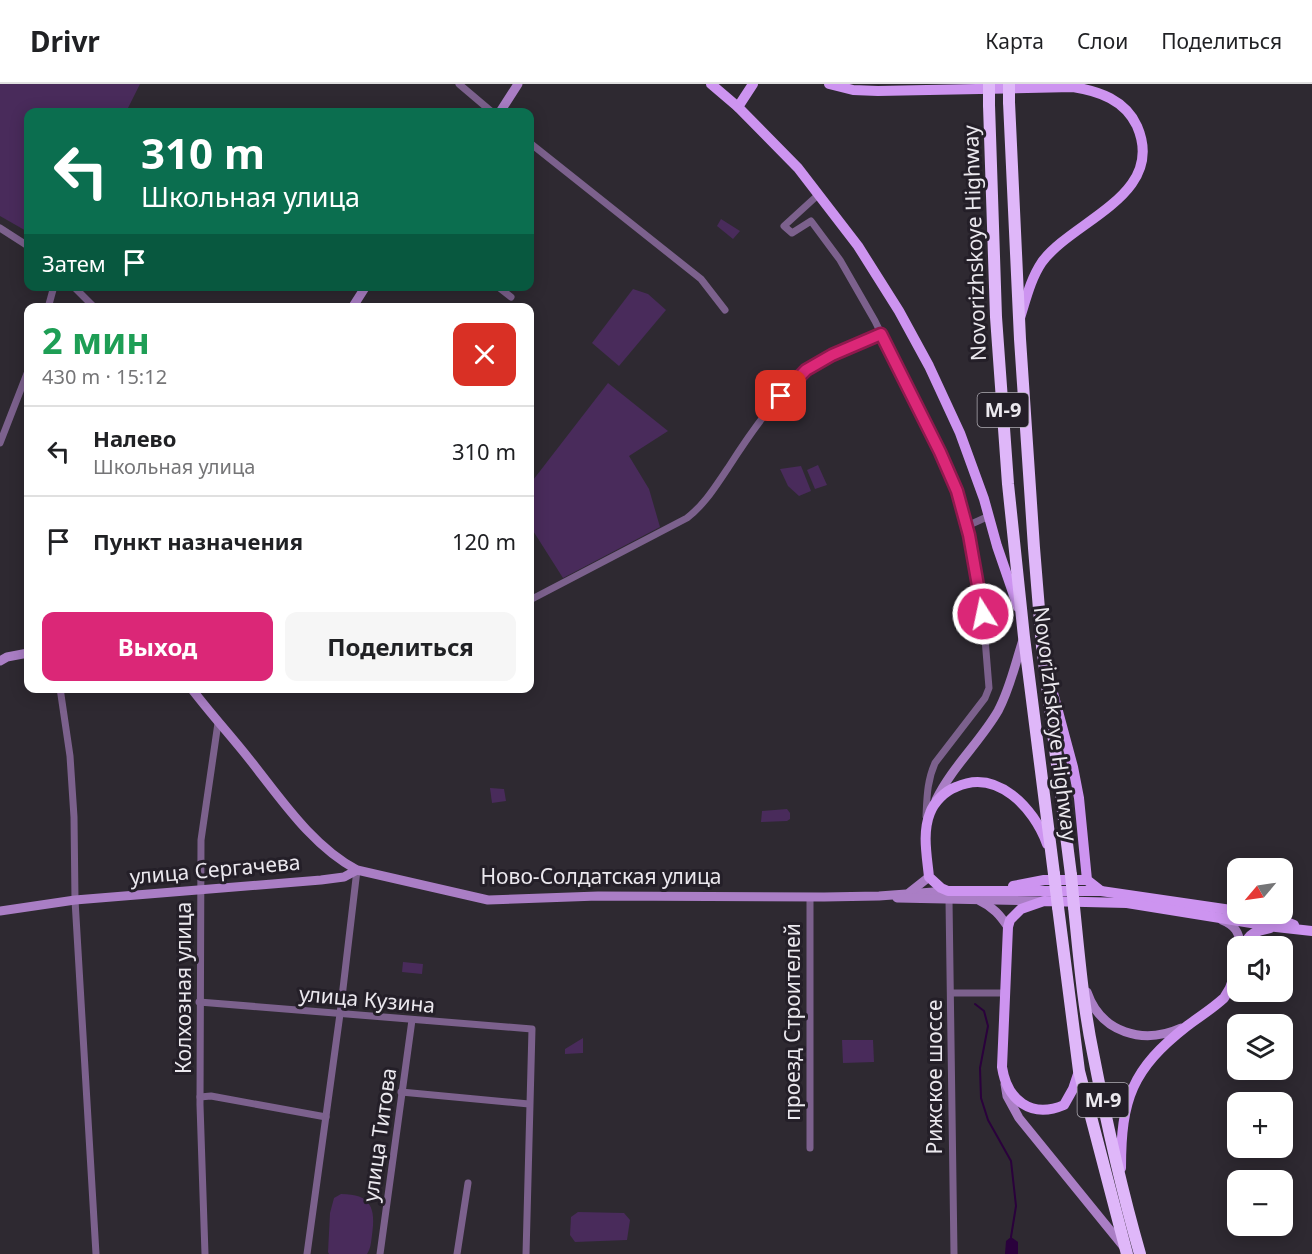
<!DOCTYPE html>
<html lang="ru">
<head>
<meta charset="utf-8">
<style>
  body { margin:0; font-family:"Noto Sans",sans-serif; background:#f6f6f6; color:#202124; height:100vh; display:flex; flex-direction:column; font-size:22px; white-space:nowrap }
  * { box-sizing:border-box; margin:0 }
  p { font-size:20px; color:#757577 }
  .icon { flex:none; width:33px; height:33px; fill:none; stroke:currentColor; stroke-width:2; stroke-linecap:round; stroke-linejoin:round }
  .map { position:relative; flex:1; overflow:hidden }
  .details { position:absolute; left:24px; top:219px; width:510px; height:390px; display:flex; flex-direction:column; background:#fff; border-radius:12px; box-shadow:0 3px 15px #0003 }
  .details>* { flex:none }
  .top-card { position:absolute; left:24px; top:24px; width:510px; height:183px; border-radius:12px; box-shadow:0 3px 15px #0003; background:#0b6e4f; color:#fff; overflow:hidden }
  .needle { width:39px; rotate:241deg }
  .tools { position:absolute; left:1227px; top:774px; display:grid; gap:12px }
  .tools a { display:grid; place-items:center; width:66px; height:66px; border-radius:12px; background:#fff; box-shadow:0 3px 15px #0003; font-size:30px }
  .pin { position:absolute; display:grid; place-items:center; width:51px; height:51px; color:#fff; margin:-26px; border-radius:12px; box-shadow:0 3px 9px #0006 }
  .me { position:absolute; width:66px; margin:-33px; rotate:350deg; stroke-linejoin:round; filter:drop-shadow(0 0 4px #0008) }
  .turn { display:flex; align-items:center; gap:21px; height:126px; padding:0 18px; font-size:27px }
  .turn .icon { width:78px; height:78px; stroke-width:2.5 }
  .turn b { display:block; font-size:42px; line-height:51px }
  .then { display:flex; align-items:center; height:57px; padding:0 18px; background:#0003; gap:12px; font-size:22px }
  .round { display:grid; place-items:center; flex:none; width:63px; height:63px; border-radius:12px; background:#f6f6f6 }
  .summary { display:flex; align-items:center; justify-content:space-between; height:102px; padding:0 18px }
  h1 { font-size:36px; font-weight:700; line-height:45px; color:#1e9e55 }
  .action { display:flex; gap:12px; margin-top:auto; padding:12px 18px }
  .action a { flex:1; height:69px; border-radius:12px; background:#db2777; color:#fff; font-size:24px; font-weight:700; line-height:69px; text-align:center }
  .action a+a { background:#f6f6f6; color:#202124 }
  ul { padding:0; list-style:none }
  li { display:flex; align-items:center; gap:18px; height:90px; padding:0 18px; border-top:2px solid #e0e0e0 }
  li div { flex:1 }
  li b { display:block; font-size:22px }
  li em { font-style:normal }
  header { display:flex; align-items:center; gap:36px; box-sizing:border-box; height:84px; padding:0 30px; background:#fff; border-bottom:2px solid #e0e0e0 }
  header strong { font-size:28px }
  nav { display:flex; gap:33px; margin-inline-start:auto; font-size:21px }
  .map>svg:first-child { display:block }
  .green { fill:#492b5b }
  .water { fill:#2a013c }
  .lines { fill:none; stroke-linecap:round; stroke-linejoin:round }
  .stream { stroke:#2a013c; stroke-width:2 }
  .street { stroke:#7c618d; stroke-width:7 }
  .secondary { stroke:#aa7ec5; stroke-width:9 }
  .primary { stroke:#cd94f0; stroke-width:10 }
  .highway { stroke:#dfb7f9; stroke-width:12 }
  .highway-bridge { stroke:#dfb7f9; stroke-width:12 }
  .route-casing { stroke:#8e194d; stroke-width:15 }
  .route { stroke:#db2777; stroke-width:10 }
  .labels { text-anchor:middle; stroke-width:6; stroke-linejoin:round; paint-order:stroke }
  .shield { fill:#241f28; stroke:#afacb3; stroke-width:1.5 }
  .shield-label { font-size:20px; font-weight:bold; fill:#ebe8ee }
  .street-label { font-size:21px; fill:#ebe8ee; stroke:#241f28 }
</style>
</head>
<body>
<header>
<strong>Drivr</strong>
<nav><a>Карта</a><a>Слои</a><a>Поделиться</a></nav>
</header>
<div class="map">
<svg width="1312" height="1170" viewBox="0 0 1312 1170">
  <rect width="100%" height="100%" fill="#2e2931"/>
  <g class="green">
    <path d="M0 0H140L126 28H28V148L0 132Z"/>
    <path d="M721 135 740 147 733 155 717 142Z"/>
    <path d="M633 205 648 210 666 226 619 282 592 259Z"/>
    <path d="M608 299 668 347 629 372 649 405 660 443 563 494 530 442V400Z"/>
    <path d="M818 381 827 401 815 405 807 386Z"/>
    <path d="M801 382 811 407 799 412 788 402 780 385Z"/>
    <path d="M490 704 504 705 506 717 492 719Z"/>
    <path d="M787 725 790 729V735L787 737 761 738 762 727Z"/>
    <path d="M403 878 423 880 422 890 402 888Z"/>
    <path d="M583 954V969L565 970V965Z"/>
    <path d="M842 956H873L874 978 843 979Z"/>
    <path d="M341 1110C371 1110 376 1124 372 1151 371 1158 371 1164 367 1170H329L328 1168 330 1129 334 1114Z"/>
    <path d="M578 1128 624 1129 630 1136 627 1156 575 1158 570 1151 571 1133Z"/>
  </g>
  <path class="water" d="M1011 1153 1018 1158V1170H1005L1006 1157Z"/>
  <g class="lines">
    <path class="stream" d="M975 920 984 927 988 942 980 984 981 1014 988 1036 1011 1077 1016 1122 1011 1153"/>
    <g class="street">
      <path d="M459 0 492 28"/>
      <path d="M530 59 701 195 725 226"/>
      <path d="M819 110 784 142 792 149 811 137 840 176 875 237 957 407 969 451 983 530 989 604 985 614 935 679C927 697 927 713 926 732"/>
      <path d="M0 144 28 162"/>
      <path d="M73 202 95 224"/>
      <path d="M497 202 511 213"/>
      <path d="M48 224 54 202"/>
      <path d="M0 359 28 287"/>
      <path d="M967 442 989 432"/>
      <path d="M530 516 687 434C705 420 715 403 728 384 747 354 778 309 806 287 827 270 856 261 881 250"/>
      <path d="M60 604 70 672 74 733 75 816 96 1170"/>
      <path d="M949 816 954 1170"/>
      <path d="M951 909H1005"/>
      <path d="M199 918 532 945 526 1170"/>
      <path d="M401 1008 529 1020"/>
      <path d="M200 1013 211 1012 326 1033"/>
      <path d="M810 1064V813"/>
      <path d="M205 1170 200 1021 201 756 218 639"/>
      <path d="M307 1170 340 930 357 786"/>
      <path d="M380 1170 412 936"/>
      <path d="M457 1170 468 1099"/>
    </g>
    <g class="secondary">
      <path d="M500 28 518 0"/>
      <path d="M352 224 366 202"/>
      <path d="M0 577 7 573 28 569"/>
      <path d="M191 604C210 629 231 652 250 676 281 715 312 762 357 786L488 816 598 812 824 813 879 812 947 807"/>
      <path d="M936 716C952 683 980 658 998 627 1010 605 1015 580 1023 556"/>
      <path d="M910 808 929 793"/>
      <path d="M897 814 1042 817"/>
      <path d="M980 817C993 823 1000 831 1008 843"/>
      <path d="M0 827 75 816 321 796 344 793 357 786"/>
      <path d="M1222 836C1235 841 1240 849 1240 862"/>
      <path d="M1087 908C1101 949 1143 961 1181 944"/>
      <path d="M1005 1000 1007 1012 1019 1034 1123 1162"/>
    </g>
    <g class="primary">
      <path d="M711 0 738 23 798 84 858 162 899 227 929 282 960 349 984 415 997 462 1018 523"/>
      <path d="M829 0 853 6 878 7 1073 3C1099 7 1125 16 1137 42 1167 111 1073 136 1042 178 1031 194 1026 215 1020 234"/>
      <path d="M738 23 753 0"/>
      <path d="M1052 605 1073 683 1079 714 1087 796 1101 807"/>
      <path d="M1047 760C1034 724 997 684 956 703 945 707 934 718 930 729 922 749 927 772 929 793L941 804 948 807H1101L1238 827"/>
      <path d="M1013 802 1044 796H1087"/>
      <path d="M1252 830 1276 834 1294 841"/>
      <path d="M1244 862C1249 849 1256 847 1270 844"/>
      <path d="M1079 987 1073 1005 1064 1021C1031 1035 1007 1016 1002 983L1008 843 1010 836 1021 825 1044 817 1127 819 1276 843 1312 847"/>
      <path d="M1121 1084C1121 1015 1132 985 1187 942 1199 933 1212 925 1224 914L1230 904 1238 882"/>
    </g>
    <g class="highway">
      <path d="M1009 18 1020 255 1034 464 1042 562 1071 791"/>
      <path d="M989 21 996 233 1008 400 1024 553 1054 790"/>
      <path d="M1058 823 1079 987 1127 1170"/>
      <path d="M1074 823C1079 871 1083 921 1093 969 1106 1036 1121 1104 1140 1170"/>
    </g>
    <g class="highway-bridge">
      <path d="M989 0V21"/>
      <path d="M1009 0V18"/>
      <path d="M1054 790 1058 823"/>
      <path d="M1071 791 1074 823"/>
    </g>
  </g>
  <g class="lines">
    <g class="route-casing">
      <path id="route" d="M781 312 806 286 832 271 881 250 940 368 957 407 969 451 983 530"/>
    </g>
    <use href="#route" class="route"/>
  </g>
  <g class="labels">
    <g class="shield">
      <rect x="977.5" y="309" width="51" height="34" rx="4.5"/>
      <rect x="1077.5" y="999" width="51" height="34" rx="4.5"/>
    </g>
    <g class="shield-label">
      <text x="1003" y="333">М-9</text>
      <text x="1103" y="1023">М-9</text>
    </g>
    <g class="street-label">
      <text transform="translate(975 159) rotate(-92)" y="7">Novorizhskoye Highway</text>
      <text transform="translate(1055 640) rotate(83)" y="7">Novorizhskoye Highway</text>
      <text transform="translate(215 786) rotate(-5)" y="7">улица Сергачева</text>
      <text x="601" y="800">Ново-Солдатская улица</text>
      <text transform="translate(184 904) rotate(-90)" y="7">Колхозная улица</text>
      <text transform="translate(367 916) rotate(5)" y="7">улица Кузина</text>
      <text transform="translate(793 938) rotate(-90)" y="7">проезд Строителей</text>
      <text transform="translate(935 993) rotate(-90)" y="7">Рижское шоссе</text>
      <text transform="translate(380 1051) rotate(-82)" y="7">улица Титова</text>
    </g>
  </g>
</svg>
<div class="tools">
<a><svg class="needle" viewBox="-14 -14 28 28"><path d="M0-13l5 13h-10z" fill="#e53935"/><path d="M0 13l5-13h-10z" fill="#757577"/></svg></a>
<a><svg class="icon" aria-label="sound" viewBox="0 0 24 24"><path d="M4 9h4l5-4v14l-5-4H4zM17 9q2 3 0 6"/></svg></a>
<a><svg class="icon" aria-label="layers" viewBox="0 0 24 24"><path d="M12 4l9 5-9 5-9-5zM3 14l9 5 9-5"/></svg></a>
<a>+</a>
<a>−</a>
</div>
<div class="pin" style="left:781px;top:312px;background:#d93025"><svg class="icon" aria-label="arrive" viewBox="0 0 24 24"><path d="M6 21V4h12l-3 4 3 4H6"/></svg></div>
<svg class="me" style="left:983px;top:530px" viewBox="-20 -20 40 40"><circle r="17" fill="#db2777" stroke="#fff" stroke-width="3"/><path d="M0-11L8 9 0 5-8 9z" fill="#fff"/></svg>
<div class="top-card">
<div class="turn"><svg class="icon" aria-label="left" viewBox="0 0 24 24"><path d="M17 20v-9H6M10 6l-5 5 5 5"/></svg><div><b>310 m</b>Школьная улица</div></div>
<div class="then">Затем<svg class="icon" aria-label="arrive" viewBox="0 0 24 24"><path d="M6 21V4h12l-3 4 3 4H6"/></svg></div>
</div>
<section class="details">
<div class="summary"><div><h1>2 мин</h1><p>430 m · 15:12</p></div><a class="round" style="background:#d93025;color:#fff"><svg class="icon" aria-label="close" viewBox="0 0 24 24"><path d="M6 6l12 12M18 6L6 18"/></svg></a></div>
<ul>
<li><svg class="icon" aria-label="left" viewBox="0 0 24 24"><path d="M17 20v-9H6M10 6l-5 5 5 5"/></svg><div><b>Налево</b><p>Школьная улица</p></div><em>310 m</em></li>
<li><svg class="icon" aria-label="arrive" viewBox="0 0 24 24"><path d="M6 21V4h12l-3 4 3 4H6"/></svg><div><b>Пункт назначения</b></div><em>120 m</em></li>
</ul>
<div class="action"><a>Выход</a><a>Поделиться</a></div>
</section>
</div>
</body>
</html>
